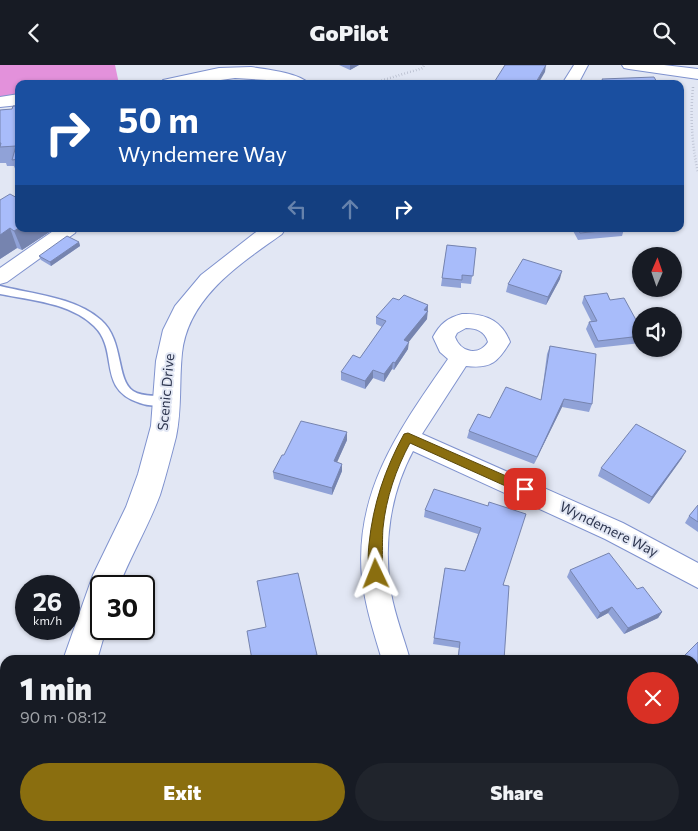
<!DOCTYPE html>
<html lang="en">
<head>
<meta charset="utf-8">
<style>
  body { margin:0; font-family:Commissioner,sans-serif; background:#20242c; color:#f1f3f6; height:100vh; display:flex; flex-direction:column; font-size:19px; white-space:nowrap }
  * { box-sizing:border-box; margin:0 }
  p { font-size:16px; color:#9ea1a6 }
  .icon { flex:none; width:28px; height:28px; fill:none; stroke:currentColor; stroke-width:2; stroke-linecap:round; stroke-linejoin:round }
  .map { position:relative; flex:1; overflow:hidden }
  .drawer { position:absolute; left:0px; top:590px; width:699px; height:176px; display:flex; flex-direction:column; background:#171b24; border-radius:15px 15px 0 0; box-shadow:0 1px 4px #0004 }
  .drawer>* { flex:none }
  .banner { position:absolute; left:15px; top:15px; width:669px; height:152px; border-radius:10px; box-shadow:0 1px 4px #0004; background:#1a4fa0; color:#fff; overflow:hidden }
  .needle { width:32px; rotate:2deg }
  .fabs { position:absolute; left:632px; top:182px; display:grid; gap:10px }
  .fabs a { display:grid; place-items:center; width:50px; height:50px; border-radius:50%; background:#171b24; box-shadow:0 1px 4px #0004; font-size:25px }
  .speed { position:absolute; left:15px; top:510px; display:flex; gap:10px; font-size:25px; font-weight:700; text-align:center }
  .speed>* { display:grid; place-content:center; width:65px; height:65px; border-radius:50%; background:#171b24; box-shadow:0 1px 4px #0004; line-height:1 }
  .speed small { font-size:12px; font-weight:400 }
  .speed .limit { border:2px solid #111; border-radius:8px; background:#fff; color:#111 }
  .pin { position:absolute; display:grid; place-items:center; width:42px; height:42px; color:#fff; margin:-21px; border-radius:10px; box-shadow:0 2px 8px #0006 }
  .me { position:absolute; width:55px; margin:-28px; rotate:358deg; stroke-linejoin:round; filter:drop-shadow(0 0 4px #0008) }
  .turn { display:flex; align-items:center; gap:18px; height:105px; padding:0 20px; font-size:22px }
  .turn .icon { width:65px; height:65px; stroke-width:2.5 }
  .turn b { display:block; font-size:35px; line-height:42px }
  .lanes { display:flex; align-items:center; height:48px; padding:0 20px; background:#0003; justify-content:center; gap:25px; direction:ltr }
  .lanes .off { opacity:.35 }
  .round { display:grid; place-items:center; flex:none; width:52px; height:52px; border-radius:26px; background:#20242c }
  .summary { display:flex; align-items:center; justify-content:space-between; height:85px; padding:0 20px }
  h1 { font-size:30px; font-weight:800; line-height:38px }
  .button { display:flex; gap:10px; margin-top:auto; padding:10px 20px }
  .button a { flex:1; height:58px; border-radius:30px; background:#8a6e0f; color:#fff; font-size:20px; font-weight:800; line-height:58px; text-align:center }
  .button a+a { background:#20242c; color:#f1f3f6 }
  header { display:flex; justify-content:space-between; align-items:center; height:65px; padding:0 20px; background:#171b24; font-size:22px; font-weight:800 }
  .map>svg:first-child { display:block }
  .forest { fill:#e391db }
  .lines { fill:none; stroke-linecap:round; stroke-linejoin:round }
  .service-casing { stroke:#7f92ce; stroke-width:3 }
  .minor-casing { stroke:#7f92ce; stroke-width:2 }
  .tertiary-casing { stroke:#7f92ce; stroke-width:2 }
  .path { stroke:#a2a8b9; stroke-width:2.5; stroke-dasharray:0.5 2.5; stroke-linecap:butt }
  .service { fill:#fff; fill-rule:evenodd }
  .minor { fill:#fff; fill-rule:evenodd }
  .tertiary { fill:#fff; fill-rule:evenodd }
  .wall { fill:#90a2d7 }
  .shaded-wall { fill:#7684af }
  .building { fill:#a8bcfa; stroke:#7684af }
  .route { fill:#8a6e0f; stroke:#5a480a }
  .labels { text-anchor:middle; stroke-width:4; stroke-linejoin:round; paint-order:stroke }
  .street-label { font-size:14px; fill:#2e364f; stroke:#e2e7f4 }
</style>
</head>
<body>
<header><svg class="icon" aria-label="back" viewBox="0 0 24 24"><path d="M15 5l-7 7 7 7"/></svg>GoPilot<svg class="icon" aria-label="search" viewBox="0 0 24 24"><circle cx="10" cy="10" r="6"/><path d="M15 15l6 6"/></svg></header>
<div class="map">
<svg width="698" height="766" viewBox="0 0 698 766">
  <rect width="100%" height="100%" fill="#e2e7f4"/>
  <path class="forest" d="M0 0H115L119 19H19V34L0 37Z"/>
  <g class="lines">
    <g class="service-casing">
      <path id="service" d="M0 221C32 229 75 232 101 255 124 275 116 315 133 326 144 333 158 329 170 333L172 336 170 339C162 342 148 341 140 338 96 324 120 286 94 261 71 238 30 235 0 229Z"/>
    </g>
    <g class="minor-casing">
      <g id="minor">
        <path d="M574 0H588L578 19H562Z"/>
        <path d="M622 0H664L698 4V14L629 4 624 3Z"/>
        <path d="M56 164H77L75 168 7 217 0 219V203Z"/>
        <path d="M462 249C484 248 502 255 510 277 498 297 491 304 466 301L422 369 623 458 698 498V523L605 474 413 386C390 429 383 479 391 528 395 551 404 573 410 595H382C374 568 365 541 362 513 354 425 401 362 448 294L440 287 433 272C440 259 447 253 462 249ZM466 263C476 263 485 266 488 277 479 291 461 288 455 272L457 268Z"/>
        <path d="M431 761H463L464 766H432Z"/>
      </g>
    </g>
    <g class="tertiary-casing">
      <g id="tertiary">
        <path d="M251 2C264 4 301 8 309 19H283L267 15 235 13 192 19H160L163 15 219 3Z"/>
        <path d="M19 29V40L0 42V32Z"/>
        <path d="M260 164H285L282 169C240 199 188 232 182 288 179 316 182 344 176 372 171 391 166 411 160 430 148 462 131 490 119 521H101V564H106L97 595H63L93 510 126 442 138 409 151 361 156 296 163 265 175 241 201 210Z"/>
        <path d="M85 761H124L126 766H87Z"/>
      </g>
    </g>
    <g class="path">
      <path d="M370 19 423 3 424 0"/>
      <path d="M693 22C690 52 692 79 698 108"/>
    </g>
    <use href="#service" class="service"/>
    <use href="#minor" class="minor"/>
    <use href="#tertiary" class="tertiary"/>
  </g>
  <g class="wall">
    <path d="M339 0H359L350 5Z"/>
    <path d="M19 41V114L14 101H7L6 98H0V45L12 44Z"/>
    <path d="M0 135 51 166 22 185 17 183 0 194Z"/>
    <path d="M572 164H624L622 171 578 175Z"/>
    <path d="M79 177 80 181 51 201 41 195 39 191Z"/>
    <path d="M447 180 476 183 471 219 461 218V223L441 221Z"/>
    <path d="M560 214 546 240 506 227 508 219Z"/>
    <path d="M584 231 610 235 641 264V278L595 283 586 264 589 257 591 256 582 238Z"/>
    <path d="M399 235 428 240 427 254 408 277V284L394 305 392 304 384 317 373 313 365 324 341 315V307L360 293 382 262 376 259V252Z"/>
    <path d="M550 281 592 339 589 347 562 342 534 399 467 373 469 366 490 353 541 335 547 289Z"/>
    <path d="M347 375 337 397 342 406 332 430 274 414 273 407 284 390Z"/>
    <path d="M682 393 649 439 598 411 601 403Z"/>
    <path d="M698 440V467L685 458 689 451Z"/>
    <path d="M488 441 504 520V595H457L459 583 433 579 444 509 465 506 478 469 424 452 425 445Z"/>
    <path d="M570 505 637 524 662 547 658 553 624 569 608 548 597 554 567 512Z"/>
    <path d="M698 577V621L694 617V595Z"/>
    <path d="M698 623V643L694 639V628Z"/>
  </g>
  <g class="shaded-wall">
    <path d="M350 0H359L350 5Z"/>
    <path d="M546 0 545 7 538 19H535Z"/>
    <path d="M10 163 17 183 0 194V170Z"/>
    <path d="M19 163V164H50L51 166 22 185 14 166Z"/>
    <path d="M79 177 80 181 51 201 50 197Z"/>
    <path d="M562 206 560 214 546 240 548 232Z"/>
    <path d="M428 240 427 254 404 283V275L424 245Z"/>
    <path d="M409 277 408 284 394 305 395 298Z"/>
    <path d="M393 297 392 304 384 317V309Z"/>
    <path d="M373 305V313L365 324V316Z"/>
    <path d="M564 334 562 342 534 399 537 392Z"/>
    <path d="M347 367V375L334 404V396Z"/>
    <path d="M686 386 682 393 649 439 652 432Z"/>
    <path d="M342 399V406L332 430V423Z"/>
    <path d="M612 542 608 548 597 554 600 548Z"/>
    <path d="M662 547 658 553 624 569 628 563Z"/>
    <path d="M317 590 318 595H306V592Z"/>
  </g>
  <g class="building">
    <path d="M505 0H546L535 19H493Z"/>
    <path d="M654 12 658 19H604L602 14Z"/>
    <path d="M13 41H19V94L12 95 16 81 0 82 1 78H0V45L12 44Z"/>
    <path d="M10 129 19 134V163L14 166 10 163 0 170V135Z"/>
    <path d="M578 164H622L580 168Z"/>
    <path d="M67 171 79 177 50 197 39 191Z"/>
    <path d="M447 180 476 183 473 211 462 210V215L442 213Z"/>
    <path d="M523 194 562 206 548 232 508 219Z"/>
    <path d="M607 228 610 235 624 233 641 264V271L598 276 589 257 597 256 584 231Z"/>
    <path d="M404 230 428 240 424 245 428 246 404 275 409 277 395 298 393 297 384 309 373 305 365 316 341 307 353 290 360 293 386 256 376 252 393 233 399 235Z"/>
    <path d="M550 281 596 289 592 339 564 334 537 392 469 366 478 349 490 353 506 322 541 335Z"/>
    <path d="M301 356 347 367 334 396 342 399 332 423 273 407 282 390H284Z"/>
    <path d="M636 359 686 386 652 432 601 403Z"/>
    <path d="M434 424 488 441 489 437 526 449 503 520 509 521 504 595H458L460 577 434 573 445 503 465 506 481 463 425 445Z"/>
    <path d="M698 440V457L689 451Z"/>
    <path d="M609 488 637 524 643 522 662 547 628 563 612 542 600 548 570 505Z"/>
    <path d="M298 508 317 590 306 592 307 595H252L247 566 266 562 257 516Z"/>
    <path d="M698 577V611L694 608V595H680Z"/>
    <path d="M698 623V633L694 630V628Z"/>
    <path d="M279 761H346L347 766H280Z"/>
  </g>
  <path class="route" d="M408 368 529 421 531 424 529 428H521L410 378C396 404 386 433 383 463 382 473 383 507 381 513L376 514 372 513C367 503 368 489 369 479 373 439 385 404 404 369Z"/>
  <g class="labels">
    <g class="street-label">
      <text transform="translate(166 327) rotate(-85)" y="5">Scenic Drive</text>
      <text transform="translate(609 464) rotate(26)" y="5">Wyndemere Way</text>
    </g>
  </g>
</svg>
<div class="fabs">
<a><svg class="needle" viewBox="-14 -14 28 28"><path d="M0-13l5 13h-10z" fill="#e53935"/><path d="M0 13l5-13h-10z" fill="#9ea1a6"/></svg></a>
<a><svg class="icon" aria-label="sound" viewBox="0 0 24 24"><path d="M4 9h4l5-4v14l-5-4H4zM17 9q2 3 0 6"/></svg></a>
</div>
<div class="speed"><div>26<small>km/h</small></div><div class="limit">30</div></div>
<div class="pin" style="left:525px;top:424px;background:#d93025"><svg class="icon" aria-label="arrive" viewBox="0 0 24 24"><path d="M6 21V4h12l-3 4 3 4H6"/></svg></div>
<svg class="me" style="left:376px;top:509px" viewBox="-20 -20 40 40"><path d="M0-17L14 15 0 8-14 15z" fill="#8a6e0f" stroke="#fff" stroke-width="4"/></svg>
<div class="banner">
<div class="turn"><svg class="icon" aria-label="right" viewBox="0 0 24 24"><path d="M7 20v-9h11M14 6l5 5-5 5"/></svg><div><b>50 m</b>Wyndemere Way</div></div>
<div class="lanes"><svg class="icon off" aria-label="left" viewBox="0 0 24 24"><path d="M17 20v-9H6M10 6l-5 5 5 5"/></svg><svg class="icon off" aria-label="ahead" viewBox="0 0 24 24"><path d="M12 20V5M6 11l6-6 6 6"/></svg><svg class="icon" aria-label="right" viewBox="0 0 24 24"><path d="M7 20v-9h11M14 6l5 5-5 5"/></svg></div>
</div>
<section class="drawer">
<div class="summary"><div><h1>1 min</h1><p>90 m · 08:12</p></div><a class="round" style="background:#d93025;color:#fff"><svg class="icon" aria-label="close" viewBox="0 0 24 24"><path d="M6 6l12 12M18 6L6 18"/></svg></a></div>
<div class="button"><a>Exit</a><a>Share</a></div>
</section>
</div>
</body>
</html>
